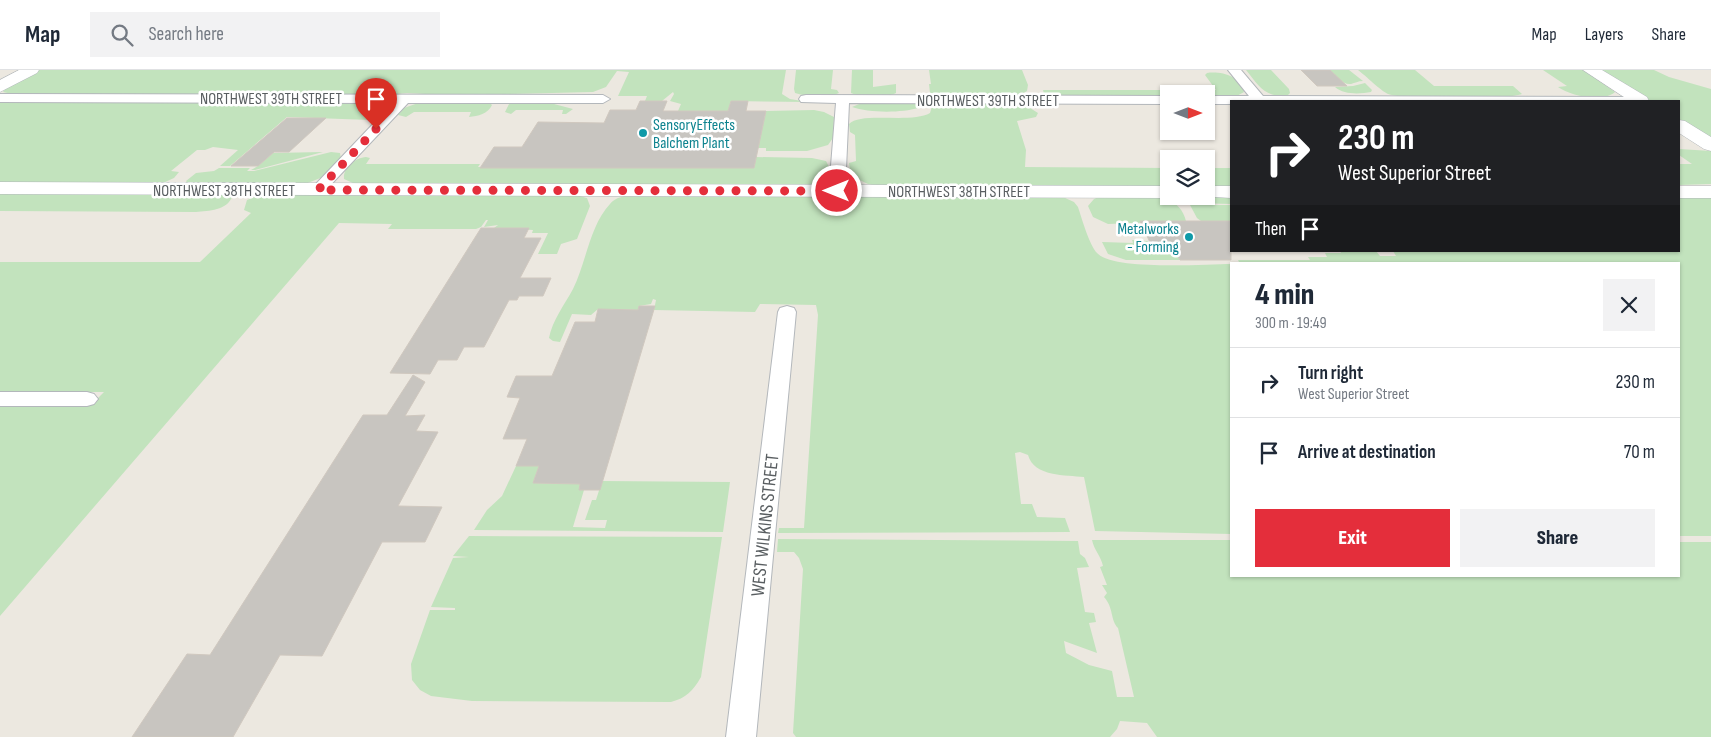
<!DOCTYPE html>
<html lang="en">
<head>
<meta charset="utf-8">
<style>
  body { margin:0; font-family:"Sofia Sans Condensed",sans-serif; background:#f2f2f3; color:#1f2937; height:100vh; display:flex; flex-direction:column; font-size:19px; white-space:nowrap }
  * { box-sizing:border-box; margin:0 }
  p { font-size:16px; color:#747a83 }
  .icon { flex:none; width:28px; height:28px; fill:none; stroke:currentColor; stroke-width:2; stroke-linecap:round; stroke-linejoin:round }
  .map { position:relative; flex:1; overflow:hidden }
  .side { position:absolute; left:1230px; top:192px; width:450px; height:315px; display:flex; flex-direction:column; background:#fff; border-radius:0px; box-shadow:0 1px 4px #0004 }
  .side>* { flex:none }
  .top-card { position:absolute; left:1230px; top:30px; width:450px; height:152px; border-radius:0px; box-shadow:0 1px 4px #0004; background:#202124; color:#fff; overflow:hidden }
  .needle { width:32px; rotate:90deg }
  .tools { position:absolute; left:1160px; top:15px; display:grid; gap:10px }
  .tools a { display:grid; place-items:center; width:55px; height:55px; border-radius:0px; background:#fff; box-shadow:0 1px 4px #0004; font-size:25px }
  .pin { position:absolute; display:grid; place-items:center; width:42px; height:42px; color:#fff; margin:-51px -21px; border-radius:50% 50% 50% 0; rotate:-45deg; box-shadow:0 0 5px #0007 }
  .pin .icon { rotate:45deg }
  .me { position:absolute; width:55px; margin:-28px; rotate:270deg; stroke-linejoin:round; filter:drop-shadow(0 0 4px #0008) }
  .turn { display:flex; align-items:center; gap:18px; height:105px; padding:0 25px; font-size:22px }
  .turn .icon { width:65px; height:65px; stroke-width:2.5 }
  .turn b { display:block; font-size:35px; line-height:42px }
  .then { display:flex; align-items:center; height:48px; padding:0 25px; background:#0003; gap:10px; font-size:19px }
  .round { display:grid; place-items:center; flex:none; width:52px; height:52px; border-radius:0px; background:#f2f2f3 }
  .overview { display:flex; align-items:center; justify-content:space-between; height:85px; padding:0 25px }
  h1 { font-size:30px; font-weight:800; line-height:38px }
  .primary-button { display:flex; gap:10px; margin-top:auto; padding:10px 25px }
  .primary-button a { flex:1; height:58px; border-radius:0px; background:#e42e3b; color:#fff; font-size:20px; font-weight:800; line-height:58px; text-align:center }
  .primary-button a+a { background:#f2f2f3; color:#1f2937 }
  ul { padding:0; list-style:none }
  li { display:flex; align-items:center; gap:15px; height:70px; padding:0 25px; border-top:1px solid #e0e1e3 }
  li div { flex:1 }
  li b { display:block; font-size:19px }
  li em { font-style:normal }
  header { display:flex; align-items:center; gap:30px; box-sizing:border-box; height:70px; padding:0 25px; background:#fff; border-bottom:1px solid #e0e1e3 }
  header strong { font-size:24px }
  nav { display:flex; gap:28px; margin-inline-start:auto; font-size:18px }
  .search { width:350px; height:45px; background:#f2f2f3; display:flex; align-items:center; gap:12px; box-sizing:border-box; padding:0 18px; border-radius:0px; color:#747a83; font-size:19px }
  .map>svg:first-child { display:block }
  .green { fill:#c2e3bd }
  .building { fill:#c8c5c0; stroke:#d0c8bf }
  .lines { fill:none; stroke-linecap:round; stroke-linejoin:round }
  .street-casing { stroke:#b3b7bb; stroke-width:2 }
  .secondary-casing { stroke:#b2b7bb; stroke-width:1 }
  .street { fill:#fff; fill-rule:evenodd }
  .secondary { fill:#fff; fill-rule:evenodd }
  .route { stroke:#e42e3b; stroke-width:9; stroke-dasharray:0 16.2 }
  .culture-dot { fill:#0f9aa8; stroke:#fff; stroke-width:2 }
  .labels { text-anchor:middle; stroke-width:5; stroke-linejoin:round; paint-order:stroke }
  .far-street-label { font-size:16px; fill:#595e61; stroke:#fff }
  .far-culture-label { font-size:16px; fill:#0d838f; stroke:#fff; text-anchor:start }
  .street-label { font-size:19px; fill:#595e61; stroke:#fff }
</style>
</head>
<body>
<header>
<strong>Map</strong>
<div class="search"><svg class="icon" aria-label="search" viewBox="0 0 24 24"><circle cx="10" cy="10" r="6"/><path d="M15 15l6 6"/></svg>Search here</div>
<nav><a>Map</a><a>Layers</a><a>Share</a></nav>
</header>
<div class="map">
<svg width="1711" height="667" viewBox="0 0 1711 667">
  <rect width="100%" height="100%" fill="#ece8e0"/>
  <g class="green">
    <path d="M39 0H786L782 24 790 29 808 32 731 31 728 41H678L681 34 670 31 674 24 673 22 662 31H645L647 26H618L629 2 617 1 606 17 593 22 510 24V25L425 24 407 23 386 25 12 24 3 22 7 17Z"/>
    <path d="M796 0H833L831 19 837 20 839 23C826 29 808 27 795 23L794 19Z"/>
    <path d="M852 0H873V17L896 14V23C885 29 863 28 851 23Z"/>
    <path d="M929 0H1022L1028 15 1027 21 1020 25 1011 26 933 25 930 23 929 14H931Z"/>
    <path d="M1246 0H1271L1289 19 1290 23 1287 26C1264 27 1259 16 1246 0Z"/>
    <path d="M1330 0H1349L1363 11C1358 11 1355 13 1351 14 1342 15 1335 5 1330 0Z"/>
    <path d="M1358 0H1415L1434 16H1513L1522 24C1506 30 1403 30 1388 24 1381 21 1366 6 1358 0Z"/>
    <path d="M1543 0H1584L1615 22C1603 33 1570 26 1558 17L1567 16Z"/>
    <path d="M1599 0H1654L1669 7 1711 19V69L1679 49V31H1650L1603 1Z"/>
    <path d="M1207 3C1221 1 1241 6 1244 22L1235 27H1206V24H1169V27H1066L1044 24 1043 20H1216L1205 5Z"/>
    <path d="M1365 13 1372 20 1371 22C1360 24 1344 25 1335 17L1353 16Z"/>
    <path d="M0 30 385 32 388 38 380 47 370 50 287 47 230 96H220L238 80 213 77 205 80H197L171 101 179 102 174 108 163 113 108 114 0 112Z"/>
    <path d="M421 32H489L492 35C488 44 478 46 469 47L471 42H414L406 47 398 45 404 38Z"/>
    <path d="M510 32 554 34 573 39 566 44H562L563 40H516L511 44 505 42Z"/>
    <path d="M864 32H915L920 35 918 38C902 43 868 43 852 37Z"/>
    <path d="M933 33H1022L1038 43 1036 47 1017 51 1026 80 1025 97 1169 98V117L878 116 868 114 851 106 849 93 856 91 855 65 850 62 849 54C861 41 911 54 930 43Z"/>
    <path d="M814 40 824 42 834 47 833 68 828 75 807 81H766V78H758L766 41Z"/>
    <path d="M1679 79 1711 81V114L1679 115V94H1692L1679 85Z"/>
    <path d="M323 82 255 100H251L258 96 273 83Z"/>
    <path d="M331 82 340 83 341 89 323 107 305 114H188L186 111 196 103 214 101 219 98H250L247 101H254Z"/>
    <path d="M366 87 370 88 366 94H480L478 97 754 98 756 87 812 88 826 91 831 101 830 107 818 114 810 115 355 114 344 109C343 97 355 88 366 87Z"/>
    <rect x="1206" y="98" width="25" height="19"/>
    <path d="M0 123 225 124 232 127C227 140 209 141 196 142L0 141Z"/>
    <path d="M261 124 576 125 587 128 590 136 577 169 561 174 557 184H538L548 163H532L533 160 494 158 498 155 484 157 488 150H486L481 157 476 159H388L392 154 339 153 0 546V334L90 336 104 322H0V192H200L251 143 244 140 247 130Z"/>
    <path d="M647 124 1063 127 1074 132 1078 137C1082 149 1089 174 1097 183 1114 201 1205 194 1231 194V464L1095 461 1084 407C1066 405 1034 407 1028 385L1020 382 1015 383 1021 434H1032L1037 447 1065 448 1070 462 778 463 779 458H804L818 245 816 235 760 234 755 242 654 240 656 230 653 229 651 234 639 236 638 240 598 239 591 245 572 244 560 272 553 271 549 268C552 251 565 234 573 219 586 193 590 155 610 134 618 124 635 125 647 124Z"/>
    <path d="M1101 126C1131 127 1178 117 1186 151L1108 154 1093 147 1088 136 1094 129Z"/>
    <path d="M1202 126H1221L1231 128V134L1190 133 1195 129Z"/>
    <path d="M1679 126H1711V466H1679V194H1240L1238 190H1310L1308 187H1327L1325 183H1341L1340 181H1376L1380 186H1396L1393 181H1679Z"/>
    <path d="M1190 135H1231V151H1201L1197 148Z"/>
    <path d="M1132 170C1149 170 1172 174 1180 190H1126L1108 184 1102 172 1133 173Z"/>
    <path d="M516 396H539L533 413 580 414 579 420H584L573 457 605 458 607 450H585L592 430H596L602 411 730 412 723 462 474 460 487 440 502 426Z"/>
    <path d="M469 466 722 467 701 607C693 621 686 628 671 632L472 631 431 626 420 620 412 610 411 594 430 540H455V538L431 537 453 488 469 487 453 486Z"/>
    <path d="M778 469 1078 471 1080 484 1085 488 1089 497 1077 498 1085 542 1094 543 1096 552 1089 553 1097 583 1064 571 1066 583 1089 595 1112 601 1117 627H1134L1118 558C1110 550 1114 538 1104 527L1107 523 1102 515H1107L1100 497 1103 496C1101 486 1094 480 1092 470H1231V506H1679V472H1711V667H1157L1147 653 1120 651 1117 659 1110 667H796L793 663 803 499 799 488 794 482H777Z"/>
  </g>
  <g class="building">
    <path d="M1301 0H1330L1347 16H1317Z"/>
    <path d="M640 31H667L663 41H728L731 31H748L746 41H766L754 98H480L494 77H522L538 52 604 53 610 40H636Z"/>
    <path d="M287 48H326L289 82H274L258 96H231Z"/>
    <path d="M1140 151H1231V190H1180L1176 183H1155Z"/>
    <path d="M481 158H529L524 168H541L520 208H551L543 226H519L517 230H509L484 277H464L457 290H438L430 304 390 303Z"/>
    <path d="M639 236H655L600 420H579L580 414 533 413 539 396H516L527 369H503L520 328 507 327 516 306H552L575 252H595L598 239 638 240Z"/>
    <path d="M413 305 425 312 405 346 425 345 416 361 438 362 398 436 442 437 425 472H382L322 586 280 585 233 667H132L187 584 210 585 363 345H387Z"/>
  </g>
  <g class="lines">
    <g class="street-casing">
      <g id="street">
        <path d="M1228 0H1241L1263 26 1640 27 1647 31H1231V34H1206V26H1249Z"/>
        <path d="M0 24 603 25 610 29 603 33H408L323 123H313L310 120 313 117 393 33 0 32Z"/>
        <path d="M806 25 1169 26V34L849 33 845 121 842 124H832L829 121 836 33 801 32 799 29 801 26Z"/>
        <path d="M787 236 794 238 796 242 756 667H726L778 242 780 238Z"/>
        <path d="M0 322H87L94 324 98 329 94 334 87 336H0Z"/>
      </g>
    </g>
    <g class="secondary-casing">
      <g id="secondary">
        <path d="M19 0H39L37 3 0 22V10Z"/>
        <path d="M1583 0H1602L1647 27 1649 31H1630Z"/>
        <path d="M1679 50 1685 51 1711 67V81L1704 79 1679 63Z"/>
        <path d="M0 112 1169 116V126H1176L1169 128 0 124Z"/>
        <path d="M1206 116H1231V128L1199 126H1206Z"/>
        <rect x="1679" y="116" width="32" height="12"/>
      </g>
    </g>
    <use href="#street" class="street"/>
    <use href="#secondary" class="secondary"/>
  </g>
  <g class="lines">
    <path class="route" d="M376 59 318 120 837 121"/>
  </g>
  <g class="culture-dot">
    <circle cx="643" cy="63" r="5"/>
    <circle cx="1189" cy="167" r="5"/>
  </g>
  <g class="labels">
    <g class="far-street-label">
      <text x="271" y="34">NORTHWEST 39TH STREET</text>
      <text x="988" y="36">NORTHWEST 39TH STREET</text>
      <text x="224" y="126">NORTHWEST 38TH STREET</text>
      <text x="959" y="127">NORTHWEST 38TH STREET</text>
    </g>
    <g class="far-culture-label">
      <text x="653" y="60">SensoryEffects<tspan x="653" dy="18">Balchem Plant</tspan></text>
      <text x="1179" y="164" text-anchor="end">Metalworks<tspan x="1179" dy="18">- Forming</tspan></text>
    </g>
    <g class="street-label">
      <text transform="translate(764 455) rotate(-84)" y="7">WEST WILKINS STREET</text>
    </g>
  </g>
</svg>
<div class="tools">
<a><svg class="needle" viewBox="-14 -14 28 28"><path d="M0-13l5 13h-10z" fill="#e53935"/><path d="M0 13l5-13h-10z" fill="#747a83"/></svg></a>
<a><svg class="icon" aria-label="layers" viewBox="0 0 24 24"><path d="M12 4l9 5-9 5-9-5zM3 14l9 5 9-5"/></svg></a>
</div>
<div class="pin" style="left:376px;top:59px;background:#d93025"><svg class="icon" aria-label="arrive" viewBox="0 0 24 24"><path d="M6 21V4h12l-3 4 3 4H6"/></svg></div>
<svg class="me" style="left:837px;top:121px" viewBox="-20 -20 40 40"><circle r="17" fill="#e42e3b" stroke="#fff" stroke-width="3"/><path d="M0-11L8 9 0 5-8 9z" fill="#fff"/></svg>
<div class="top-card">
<div class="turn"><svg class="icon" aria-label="right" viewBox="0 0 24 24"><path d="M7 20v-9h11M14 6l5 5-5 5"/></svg><div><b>230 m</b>West Superior Street</div></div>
<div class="then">Then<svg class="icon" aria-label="arrive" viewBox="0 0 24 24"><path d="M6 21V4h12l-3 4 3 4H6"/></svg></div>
</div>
<section class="side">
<div class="overview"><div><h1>4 min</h1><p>300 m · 19:49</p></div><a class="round"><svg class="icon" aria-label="close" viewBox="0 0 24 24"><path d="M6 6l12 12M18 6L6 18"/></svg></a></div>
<ul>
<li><svg class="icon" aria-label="right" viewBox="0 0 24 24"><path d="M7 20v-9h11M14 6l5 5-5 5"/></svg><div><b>Turn right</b><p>West Superior Street</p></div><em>230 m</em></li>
<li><svg class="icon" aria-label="arrive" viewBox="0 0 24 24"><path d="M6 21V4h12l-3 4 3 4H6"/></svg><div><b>Arrive at destination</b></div><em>70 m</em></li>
</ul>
<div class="primary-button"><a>Exit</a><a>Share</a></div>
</section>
</div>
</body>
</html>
